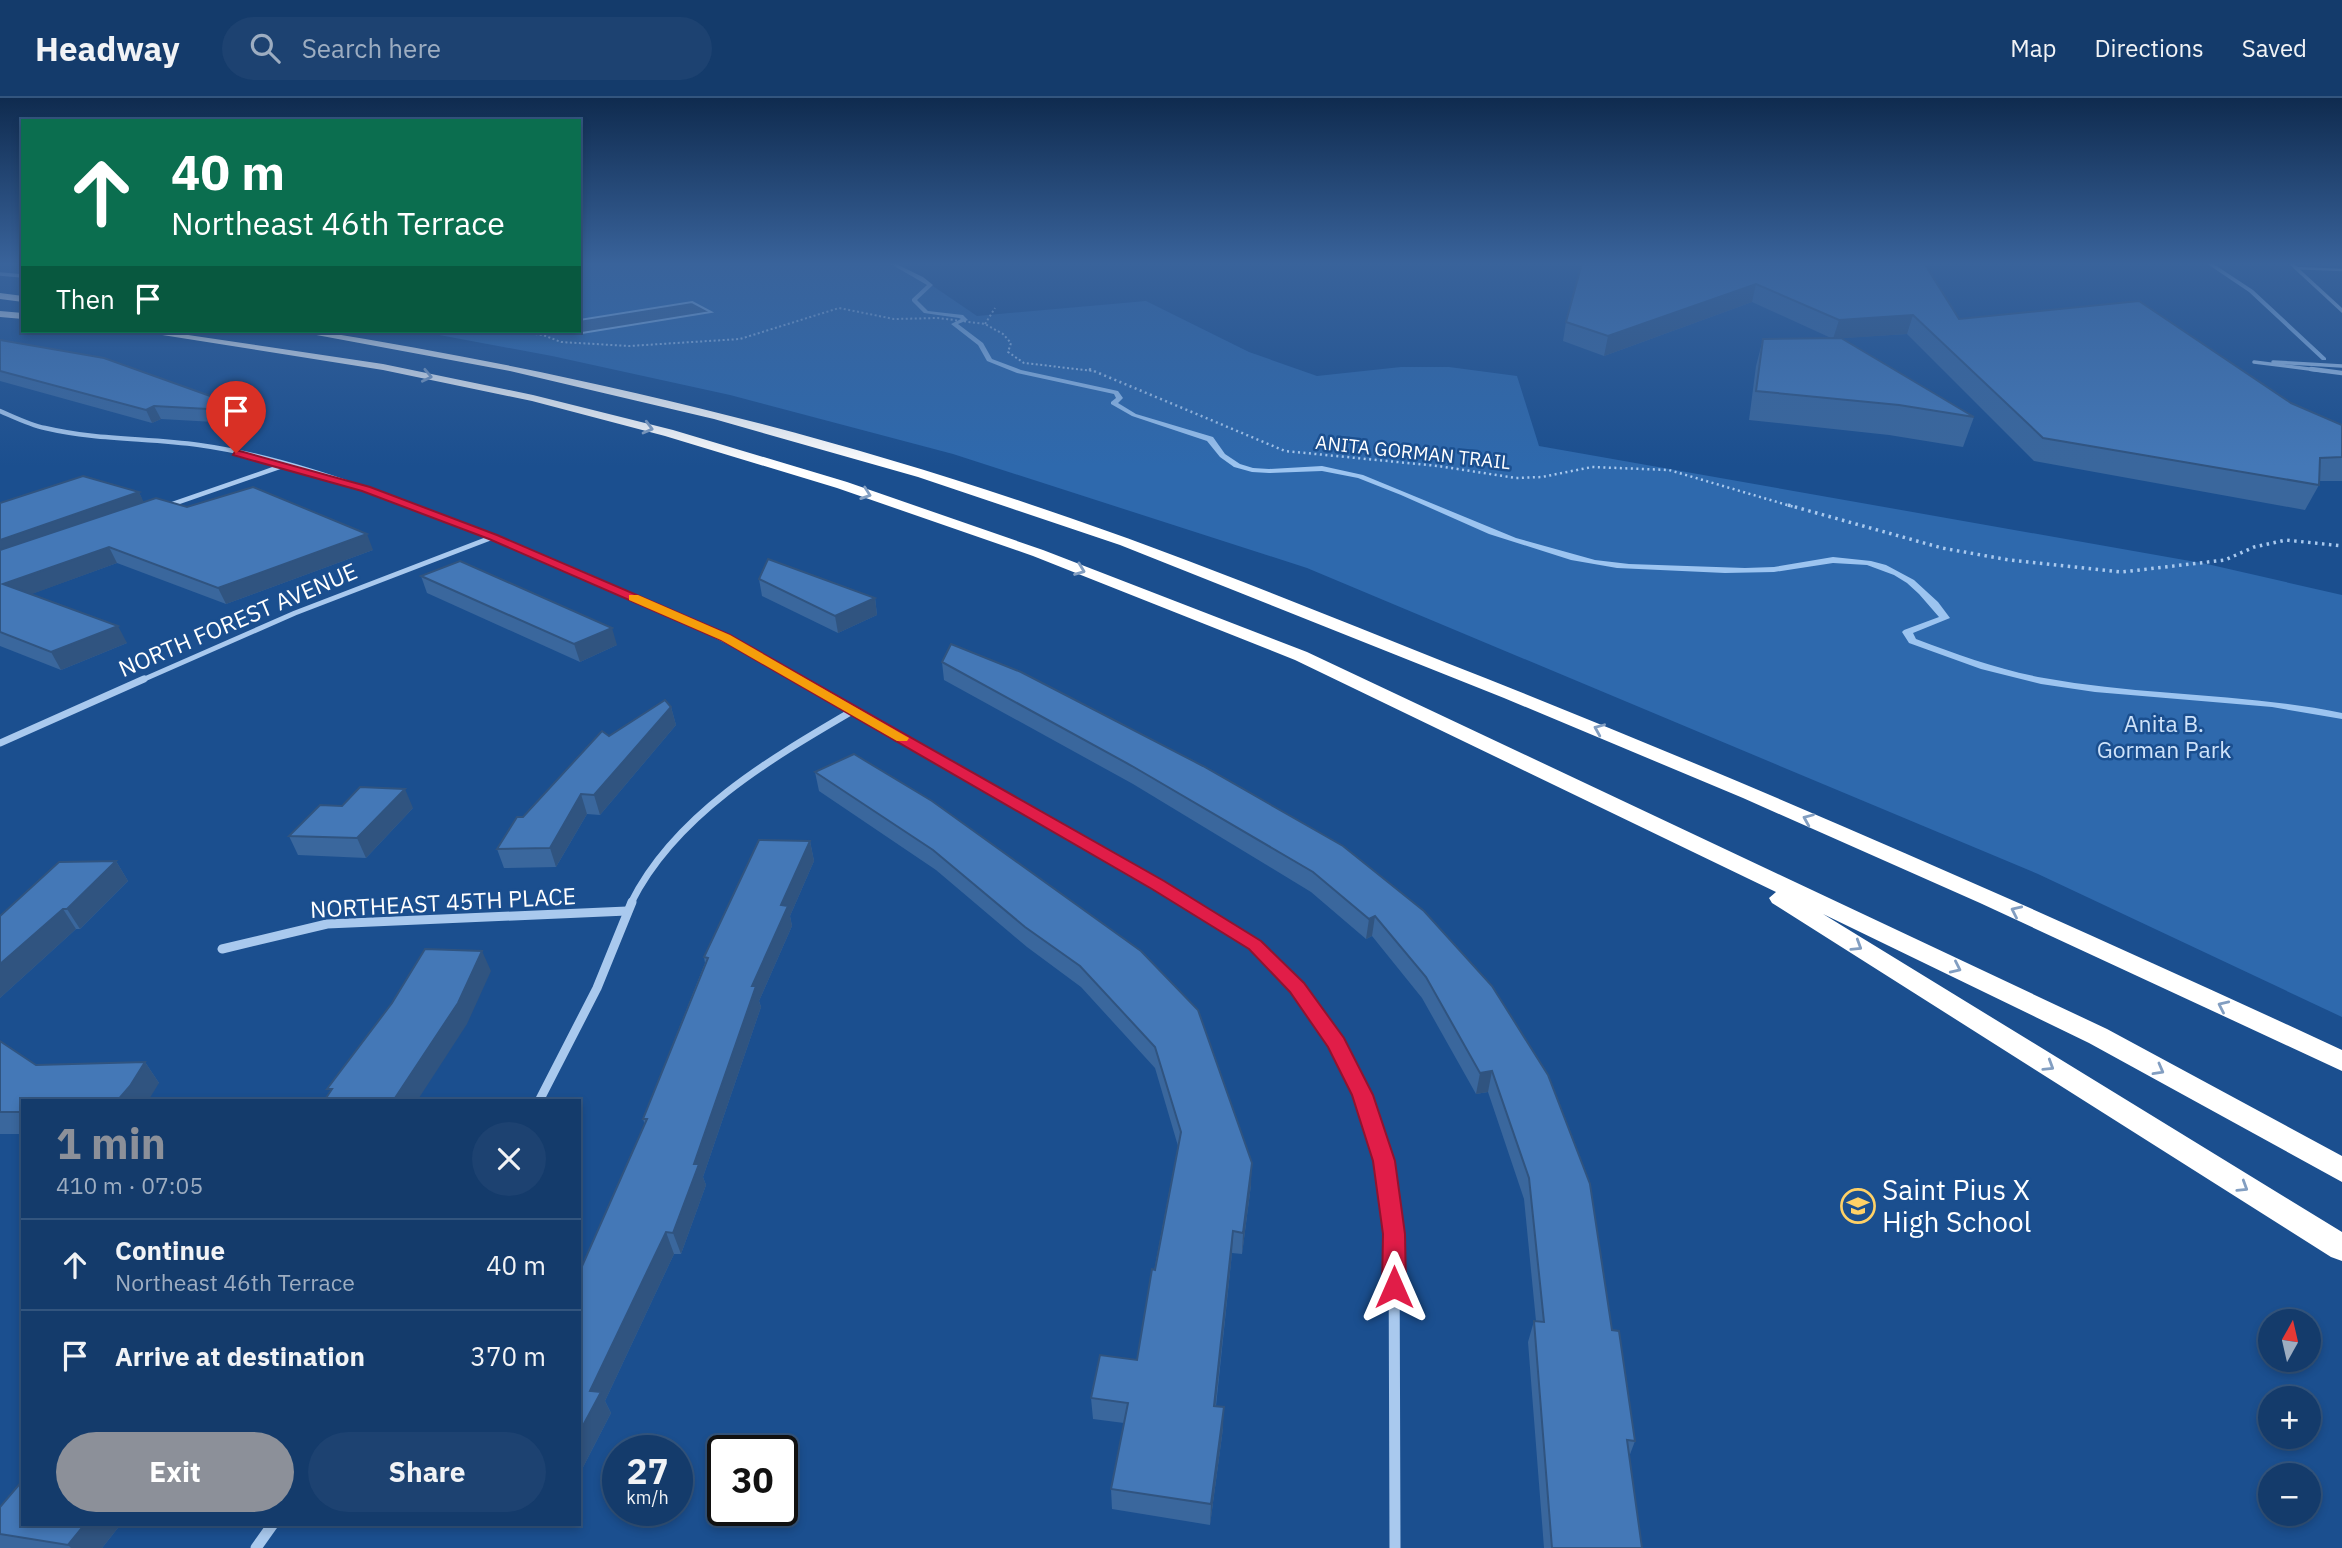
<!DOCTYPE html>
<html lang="en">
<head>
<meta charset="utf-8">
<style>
  body { margin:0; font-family:"IBM Plex Sans",sans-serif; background:#1d4271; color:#f1f3f6; height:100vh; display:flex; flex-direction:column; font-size:26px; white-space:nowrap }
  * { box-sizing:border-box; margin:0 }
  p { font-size:23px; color:#9dadc1 }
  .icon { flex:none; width:38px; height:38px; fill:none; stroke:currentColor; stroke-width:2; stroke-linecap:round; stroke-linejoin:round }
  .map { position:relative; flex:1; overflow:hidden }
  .drawer { position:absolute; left:21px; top:1001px; width:560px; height:427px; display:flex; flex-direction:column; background:#143b6b; border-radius:0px; box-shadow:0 4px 10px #0003,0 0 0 2px #33557e }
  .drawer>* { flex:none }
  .hud { position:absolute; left:21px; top:21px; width:560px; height:214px; border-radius:0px; box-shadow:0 4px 10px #0003,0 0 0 2px #33557e; background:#0b6e4f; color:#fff; overflow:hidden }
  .needle { width:46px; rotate:8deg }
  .fabs { position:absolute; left:2258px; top:1211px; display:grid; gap:14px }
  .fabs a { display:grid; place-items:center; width:63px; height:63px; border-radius:50%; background:#143b6b; box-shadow:0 4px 10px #0003,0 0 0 2px #33557e; font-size:35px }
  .speed { position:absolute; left:602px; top:1337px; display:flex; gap:14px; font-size:35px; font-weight:700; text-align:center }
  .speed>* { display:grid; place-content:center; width:91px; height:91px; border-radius:50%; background:#143b6b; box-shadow:0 4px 10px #0003,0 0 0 2px #33557e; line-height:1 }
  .speed small { font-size:18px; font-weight:400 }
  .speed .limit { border:4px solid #111; border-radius:10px; background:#fff; color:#111 }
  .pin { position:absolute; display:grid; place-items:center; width:60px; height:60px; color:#fff; margin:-72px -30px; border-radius:50% 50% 50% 0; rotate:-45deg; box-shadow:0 0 7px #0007 }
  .pin .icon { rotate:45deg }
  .me { position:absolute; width:77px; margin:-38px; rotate:0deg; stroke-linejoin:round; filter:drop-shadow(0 0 5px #0008) }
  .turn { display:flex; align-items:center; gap:24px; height:147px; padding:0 35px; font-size:32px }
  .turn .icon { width:91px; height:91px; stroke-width:2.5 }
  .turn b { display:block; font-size:49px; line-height:60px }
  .then { display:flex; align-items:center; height:66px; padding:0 35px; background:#0003; gap:14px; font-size:26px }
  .round { display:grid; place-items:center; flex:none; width:74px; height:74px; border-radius:37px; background:#1d4271 }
  .summary { display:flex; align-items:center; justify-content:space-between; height:119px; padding:0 35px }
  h1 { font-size:42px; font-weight:800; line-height:52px; color:#8c9099 }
  .button { display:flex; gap:14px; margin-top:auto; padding:14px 35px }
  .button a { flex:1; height:80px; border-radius:42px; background:#8c9099; color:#fff; font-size:28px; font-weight:800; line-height:80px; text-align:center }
  .button a+a { background:#1d4271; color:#f1f3f6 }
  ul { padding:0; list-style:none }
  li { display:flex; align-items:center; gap:21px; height:91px; padding:0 35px; border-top:2px solid #33557e }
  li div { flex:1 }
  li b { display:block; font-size:26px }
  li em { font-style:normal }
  header { display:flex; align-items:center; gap:42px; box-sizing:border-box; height:98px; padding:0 35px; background:#143b6b; border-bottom:2px solid #33557e }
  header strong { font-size:33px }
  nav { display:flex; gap:38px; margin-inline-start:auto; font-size:24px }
  .search { width:490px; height:63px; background:#1d4271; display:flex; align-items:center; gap:18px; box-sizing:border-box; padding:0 24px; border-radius:38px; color:#9dadc1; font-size:26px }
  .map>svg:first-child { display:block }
  .green { fill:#2e69ad }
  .water { fill:#3c6290; stroke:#9cc4f0; stroke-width:2 }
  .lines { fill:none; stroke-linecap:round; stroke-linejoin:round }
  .stream { fill:#9cc4f0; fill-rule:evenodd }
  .path-far2 { stroke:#a9c9ee; stroke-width:2; stroke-dasharray:2 2.5; stroke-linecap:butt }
  .path-far1 { stroke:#a9c9ee; stroke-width:2.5; stroke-dasharray:2 3.5; stroke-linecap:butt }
  .path { stroke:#a9c9ee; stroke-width:3.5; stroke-dasharray:2.5 4.5; stroke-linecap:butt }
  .service { stroke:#a9c9ee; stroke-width:2.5 }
  .minor-far5 { stroke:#a9c9ee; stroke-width:3.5 }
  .minor-far4 { stroke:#a9c9ee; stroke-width:4.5 }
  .minor-far3 { stroke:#a9c9ee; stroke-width:5 }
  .minor-far2 { stroke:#a9c9ee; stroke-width:7 }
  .minor-far1 { stroke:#a9c9ee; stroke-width:9 }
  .minor { stroke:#a9c9ee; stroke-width:11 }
  .tertiary { fill:#a9c9ee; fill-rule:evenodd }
  .motorway { fill:#fff; fill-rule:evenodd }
  .wall { fill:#3a679d }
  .shaded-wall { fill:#305480 }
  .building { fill:#4478b7; stroke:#305480; stroke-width:2 }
  .oneway { stroke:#829ec1 }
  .route { fill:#e11d48; stroke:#92132f; stroke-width:2 }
  .slow { fill:#f59e0b }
  .labels { text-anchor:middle; stroke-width:5; stroke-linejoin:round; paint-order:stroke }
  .far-street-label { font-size:19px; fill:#fff; stroke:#1b4f8f }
  .street-label { font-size:23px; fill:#fff; stroke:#1b4f8f }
  .park-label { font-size:23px; fill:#cfe3fa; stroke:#1b4f8f }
  .near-poi-label { font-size:28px; fill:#fff; stroke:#1b4f8f; text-anchor:start }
</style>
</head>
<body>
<header>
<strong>Headway</strong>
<div class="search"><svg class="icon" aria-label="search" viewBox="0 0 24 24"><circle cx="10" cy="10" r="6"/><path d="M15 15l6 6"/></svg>Search here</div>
<nav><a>Map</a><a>Directions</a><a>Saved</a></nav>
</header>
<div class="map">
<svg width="2342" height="1450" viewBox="0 0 2342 1450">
  <rect width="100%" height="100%" fill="#1b4f8f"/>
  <path class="green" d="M579 165H899L977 218 1146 203 1249 254 1317 278 1401 269H1449L1517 278 1539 348 2207 466 2342 497V919L2038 776 1307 470 953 356 730 297 552 258 418 233H579Z"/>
  <path class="water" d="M692 204 711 214 576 236 572 233H579V222Z"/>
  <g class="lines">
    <g class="stream">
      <path d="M889 165H894L923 179 933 187 917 202 928 213 963 217 968 222 958 226 983 245 992 261 1021 272 1118 293 1123 300 1118 305 1136 316 1213 339 1225 356 1240 366 1253 370 1269 371 1322 368 1363 377 1516 440 1595 462 1629 466 1745 470 1774 469 1833 459 1871 463 1886 467 1914 482 1938 504 1950 520 1913 535 1916 541C1958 557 2000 572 2044 580 2143 598 2243 595 2342 615V621L2272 609 2095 594 2041 586 1981 571 1909 545 1902 534 1904 532 1939 519 1919 496 1907 485 1894 477 1867 467 1833 465 1774 474 1725 475 1617 470 1571 462 1489 436 1401 397 1358 380 1322 373 1269 375 1252 374 1234 369 1220 359 1207 343 1132 318 1111 306V304L1116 300 1114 296 1017 275 987 263 978 247 951 226 961 221 959 220 924 215 912 203V201L927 187Z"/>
      <path d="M2206 165H2212L2253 192 2326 260V262H2322L2249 194Z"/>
    </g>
    <g class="path-far2">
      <path d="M985 226 995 210"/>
      <path d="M513 233 543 237 561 244 629 248 740 241 839 210 894 221 938 220 985 226 1003 236 1011 245 1008 254 1024 265 1094 273"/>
    </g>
    <path class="path-far1" d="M1089 271 1285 353 1438 368 1516 380 1542 379 1592 369 1669 372 1794 409"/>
    <path class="path" d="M1788 407 1942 450 2009 462 2122 474 2225 462 2254 449 2286 442 2342 448"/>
    <path class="service" d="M2295 170 2342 172"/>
    <g class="minor-far5">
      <path d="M0 176 23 178"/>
      <path d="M2254 264 2325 273"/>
      <path d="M2273 264 2342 268"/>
    </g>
    <g class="minor-far4">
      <path d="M2311 271 2342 275"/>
      <path d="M0 313C14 319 30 327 45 330 96 342 147 340 199 347 271 357 346 383 414 409"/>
      <path d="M167 408 285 367"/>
    </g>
    <g class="minor-far3">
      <path d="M409 407C543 458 677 512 801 583"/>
      <path d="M140 583 295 515 493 439"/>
    </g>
    <g class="minor-far2">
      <path d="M798 581 1188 805"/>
      <path d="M0 645 144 581"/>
      <path d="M631 805C675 716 772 660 854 612"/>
    </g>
    <g class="minor-far1">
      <path d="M1185 804C1207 817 1231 830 1253 846 1320 894 1377 1009 1388 1089"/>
      <path d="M222 851 327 826 627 813"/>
      <path d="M539 1003 597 890 632 804"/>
    </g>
    <g class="minor">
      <path d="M1387 1087 1394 1136 1395 1450"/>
      <path d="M256 1450 273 1426"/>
    </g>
    <path class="tertiary" d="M2288 165H2293L2342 210V215Z"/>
    <g class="motorway">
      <path d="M0 195 23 198V204L0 201Z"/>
      <path d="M0 213 23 215V221L0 219Z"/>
      <path d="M137 233H161L383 266 533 297 673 332 847 384 1043 452 1307 554 2107 931 2342 1058V1084L2089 945 1823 816 2342 1134V1163L2331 1159 1772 805 1769 800 1776 794 1295 562 1033 458 837 390 665 338 532 303 383 272Z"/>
      <path d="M295 233H317C560 272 799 328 1032 407 1173 454 1309 510 1447 565 1750 684 2047 815 2342 952V973L1980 805 1743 700 1504 600 1120 447 918 379 714 321 510 273Z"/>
    </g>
  </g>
  <g class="wall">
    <path d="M1582 165H1924L1959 221 2291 305 2342 327V383H2319V387L2305 412 2034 363 1907 236 1841 240 1974 319 1963 349 1889 337 1749 322 1756 268 1763 241 1831 240 1752 204 1604 258 1563 243 1566 224Z"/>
    <path d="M0 242 227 304 233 318 232 325 161 321 152 325 0 283Z"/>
    <path d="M139 394 143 404 187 409 373 452 226 506 117 465 31 496 127 545 61 572 0 548V405Z"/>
    <path d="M421 478 617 547 580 564 427 495Z"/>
    <path d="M759 481 875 500 877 517 838 535 762 498Z"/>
    <path d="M942 564 1424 813 1612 1232 1635 1343 1629 1359 1642 1450H1544L1528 1244 1534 1223H1536L1524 1101 1488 994 1476 996 1422 900 1372 838 1366 841 1311 794 1133 686 944 582Z"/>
    <path d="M671 609 676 627 600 717 587 716 556 769 504 770 497 751 523 719 609 638Z"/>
    <path d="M815 674 1141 853 1251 1087 1242 1156 1232 1155 1216 1308 1223 1330 1210 1427 1112 1411 1111 1391 1124 1325 1093 1321 1091 1300 1137 1262 1178 1048 1155 970 1081 889 1027 849 936 772 819 693Z"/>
    <path d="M413 710 366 760 298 757 289 738Z"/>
    <path d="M810 743 814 763 790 818 792 828 759 903 761 909 703 1079 706 1087 681 1156H674L605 1303 611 1315 579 1377 645 1027 643 1021 705 865 704 859Z"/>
    <path d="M116 763 128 783 80 831H76L0 900V818Z"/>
    <path d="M0 943 36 967 145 964 159 985 23 1003V1036H0Z"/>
    <path d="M0 1409 23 1426H121L102 1450H0Z"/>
    <path d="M530 1426H554L552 1430Z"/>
  </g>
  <g class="shaded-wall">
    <path d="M1756 186 1752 204 1604 258 1608 238Z"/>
    <path d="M1913 217 1907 236 1833 241 1839 222Z"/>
    <path d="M227 304 233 318 232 325 226 312Z"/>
    <path d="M154 308 161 321 152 325 146 312Z"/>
    <path d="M139 394 146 409 0 460V442Z"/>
    <path d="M367 436 373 452 226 506 218 490Z"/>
    <path d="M109 449 117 465 13 503 3 486Z"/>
    <path d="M875 500 877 517 838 535 835 518Z"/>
    <path d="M118 528 127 545 61 572 51 554Z"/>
    <path d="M612 530 617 547 580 564 574 546Z"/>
    <path d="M671 609 676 627 600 717 594 697Z"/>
    <path d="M405 691 413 710 366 760 357 740Z"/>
    <path d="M581 696 587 716 556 769 550 750Z"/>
    <path d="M810 743 814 763 790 818 792 828 759 903 761 909 703 1079 706 1087 681 1156 673 1135 694 1066 752 888 781 807Z"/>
    <path d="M116 763 128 783 80 831 67 811Z"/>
    <path d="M63 811 76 831 0 900V866Z"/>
    <path d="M1375 818 1372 838 1366 841 1369 821Z"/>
    <path d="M482 853 491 873 467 926 417 1003H393Z"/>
    <path d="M145 964 159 985 148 1003H117Z"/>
    <path d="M1492 973 1488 994 1476 996 1480 975Z"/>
    <path d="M1252 1065 1251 1087 1242 1156 1243 1135Z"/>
    <path d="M1233 1133 1232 1155 1213 1329 1214 1308Z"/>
    <path d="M666 1134 674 1156 605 1303 611 1315 579 1377V1335L590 1293Z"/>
    <path d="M1224 1309 1223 1330 1210 1427 1211 1406Z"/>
    <path d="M85 1426H121L102 1450H71L68 1447Z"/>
  </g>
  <g class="building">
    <path d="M1582 165H1924L1959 221 2139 203 2291 305 2342 327V359L2320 360 2319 387 2043 340 1913 217 1839 222 1756 186 1608 238 1566 224Z"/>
    <path d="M1841 240 1974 319 1899 307 1756 293 1763 241Z"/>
    <path d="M0 242 104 260 227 304 226 312 154 308 146 312 0 273Z"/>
    <path d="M83 378 139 394 0 442V405Z"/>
    <path d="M253 389 367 436 218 490 109 449 3 486 118 528 51 554 0 534V452L156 400 187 409Z"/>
    <path d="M768 461 875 500 835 518 759 481Z"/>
    <path d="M460 463 612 530 574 546 421 478Z"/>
    <path d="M951 546 1021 574 1203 668 1343 748 1424 813 1492 888 1548 977 1590 1086 1612 1232 1619 1233 1635 1343 1627 1342 1642 1450H1552L1534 1223 1544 1224 1529 1080 1492 973 1480 975 1426 879 1375 818 1369 821 1313 774 1132 668 942 564Z"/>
    <path d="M665 602 671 609 594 697 581 696 550 750 497 751 517 719H523L602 633 609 638Z"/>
    <path d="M854 656 932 703 1141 853 1198 912 1252 1065 1243 1135 1233 1133 1214 1308 1224 1309 1211 1406 1111 1391 1128 1305 1091 1300 1100 1257 1137 1262 1152 1171 1155 1172 1181 1034 1155 949 1080 868 1025 829 933 752 815 674Z"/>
    <path d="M360 689 405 691 357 740 289 738 320 707 342 708Z"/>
    <path d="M759 742 810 743 781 807 788 808 752 888H756L694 1066H699L673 1135 666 1134 590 1293 601 1294 579 1335V1175L647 1021H643L708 860 704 859Z"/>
    <path d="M116 763 67 811H63L0 866V818L59 764Z"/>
    <path d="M425 851 482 853 458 905 393 1003H324L332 991H327L392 905Z"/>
    <path d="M0 943 36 967 145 964 130 988 117 1003H23V1014H0Z"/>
    <path d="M23 1382V1426H85L68 1447 0 1436V1409Z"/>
  </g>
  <defs><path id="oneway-chevron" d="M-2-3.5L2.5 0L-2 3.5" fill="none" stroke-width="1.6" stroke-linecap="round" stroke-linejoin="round" transform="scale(1.75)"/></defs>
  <g class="oneway">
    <use href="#oneway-chevron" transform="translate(427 278) rotate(12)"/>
    <use href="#oneway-chevron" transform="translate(648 330) rotate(15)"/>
    <use href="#oneway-chevron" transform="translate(866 396) rotate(19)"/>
    <use href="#oneway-chevron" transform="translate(1080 472) rotate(21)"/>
    <use href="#oneway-chevron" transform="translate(1599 631) rotate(-157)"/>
    <use href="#oneway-chevron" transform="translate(1808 721) rotate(-157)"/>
    <use href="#oneway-chevron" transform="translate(2016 813) rotate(-155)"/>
    <use href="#oneway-chevron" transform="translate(1857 848) rotate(32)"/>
    <use href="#oneway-chevron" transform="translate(1956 870) rotate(25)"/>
    <use href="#oneway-chevron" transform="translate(2223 908) rotate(-155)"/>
    <use href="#oneway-chevron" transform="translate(2049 968) rotate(32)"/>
    <use href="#oneway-chevron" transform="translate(2159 972) rotate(29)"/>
    <use href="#oneway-chevron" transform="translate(2243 1089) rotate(32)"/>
  </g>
  <linearGradient id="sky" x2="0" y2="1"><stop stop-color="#0f2b4f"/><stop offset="0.45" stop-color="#39639b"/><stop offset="1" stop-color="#39639b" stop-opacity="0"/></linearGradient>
  <rect width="2342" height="368" fill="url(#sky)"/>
  <path class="route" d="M236 352 370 389 497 437 730 537 1164 783 1261 843 1304 885 1344 940 1373 997 1395 1063 1405 1136 1406 1189 1403 1196 1394 1199 1386 1196 1382 1189 1383 1136 1373 1063 1352 997 1328 949 1290 894 1249 851 1152 791 721 542 489 441 362 393 233 357Z"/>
  <path class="slow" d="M629 497H638L730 537 909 640 907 643H897L721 542 629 502Z"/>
  <defs>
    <g id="school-ring" transform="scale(1.75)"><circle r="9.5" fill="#1b4f8f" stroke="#ffd166" stroke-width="1.5"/><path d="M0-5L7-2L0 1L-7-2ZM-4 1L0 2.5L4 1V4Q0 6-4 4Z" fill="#ffd166"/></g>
  </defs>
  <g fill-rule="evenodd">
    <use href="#school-ring" x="1858" y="1108"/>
  </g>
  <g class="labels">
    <g class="far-street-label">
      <text transform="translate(1413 354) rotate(6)" y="7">ANITA GORMAN TRAIL</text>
    </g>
    <g class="street-label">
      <text transform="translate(238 522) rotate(-23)" y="8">NORTH FOREST AVENUE</text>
      <text transform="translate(443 805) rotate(-3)" y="8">NORTHEAST 45TH PLACE</text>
    </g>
    <g class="park-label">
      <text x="2164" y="634">Anita B.<tspan x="2164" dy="26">Gorman Park</tspan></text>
    </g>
    <g class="near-poi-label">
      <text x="1882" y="1102">Saint Pius X<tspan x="1882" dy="32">High School</tspan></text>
    </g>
  </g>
</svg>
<div class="fabs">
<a><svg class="needle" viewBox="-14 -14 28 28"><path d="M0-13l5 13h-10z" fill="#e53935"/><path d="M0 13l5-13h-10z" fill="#9dadc1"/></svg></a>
<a>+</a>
<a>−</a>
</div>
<div class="speed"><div>27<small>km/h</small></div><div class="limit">30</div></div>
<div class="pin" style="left:236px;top:355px;background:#d93025"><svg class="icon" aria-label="arrive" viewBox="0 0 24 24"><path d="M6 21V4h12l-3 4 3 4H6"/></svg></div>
<svg class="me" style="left:1394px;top:1189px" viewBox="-20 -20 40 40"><path d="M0-17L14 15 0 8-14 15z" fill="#e11d48" stroke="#fff" stroke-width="4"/></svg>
<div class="hud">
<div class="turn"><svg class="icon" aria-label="ahead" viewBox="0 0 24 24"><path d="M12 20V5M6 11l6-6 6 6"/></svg><div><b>40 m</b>Northeast 46th Terrace</div></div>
<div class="then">Then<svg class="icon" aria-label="arrive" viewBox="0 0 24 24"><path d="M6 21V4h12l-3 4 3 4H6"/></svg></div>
</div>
<section class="drawer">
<div class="summary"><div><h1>1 min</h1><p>410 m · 07:05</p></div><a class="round"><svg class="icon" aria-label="close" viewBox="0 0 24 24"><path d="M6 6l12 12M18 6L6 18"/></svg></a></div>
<ul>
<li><svg class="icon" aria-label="ahead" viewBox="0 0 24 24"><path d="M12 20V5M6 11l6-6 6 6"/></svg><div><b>Continue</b><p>Northeast 46th Terrace</p></div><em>40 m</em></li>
<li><svg class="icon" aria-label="arrive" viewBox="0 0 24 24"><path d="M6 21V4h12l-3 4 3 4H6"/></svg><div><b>Arrive at destination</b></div><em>370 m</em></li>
</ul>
<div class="button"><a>Exit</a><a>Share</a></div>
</section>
</div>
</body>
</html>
